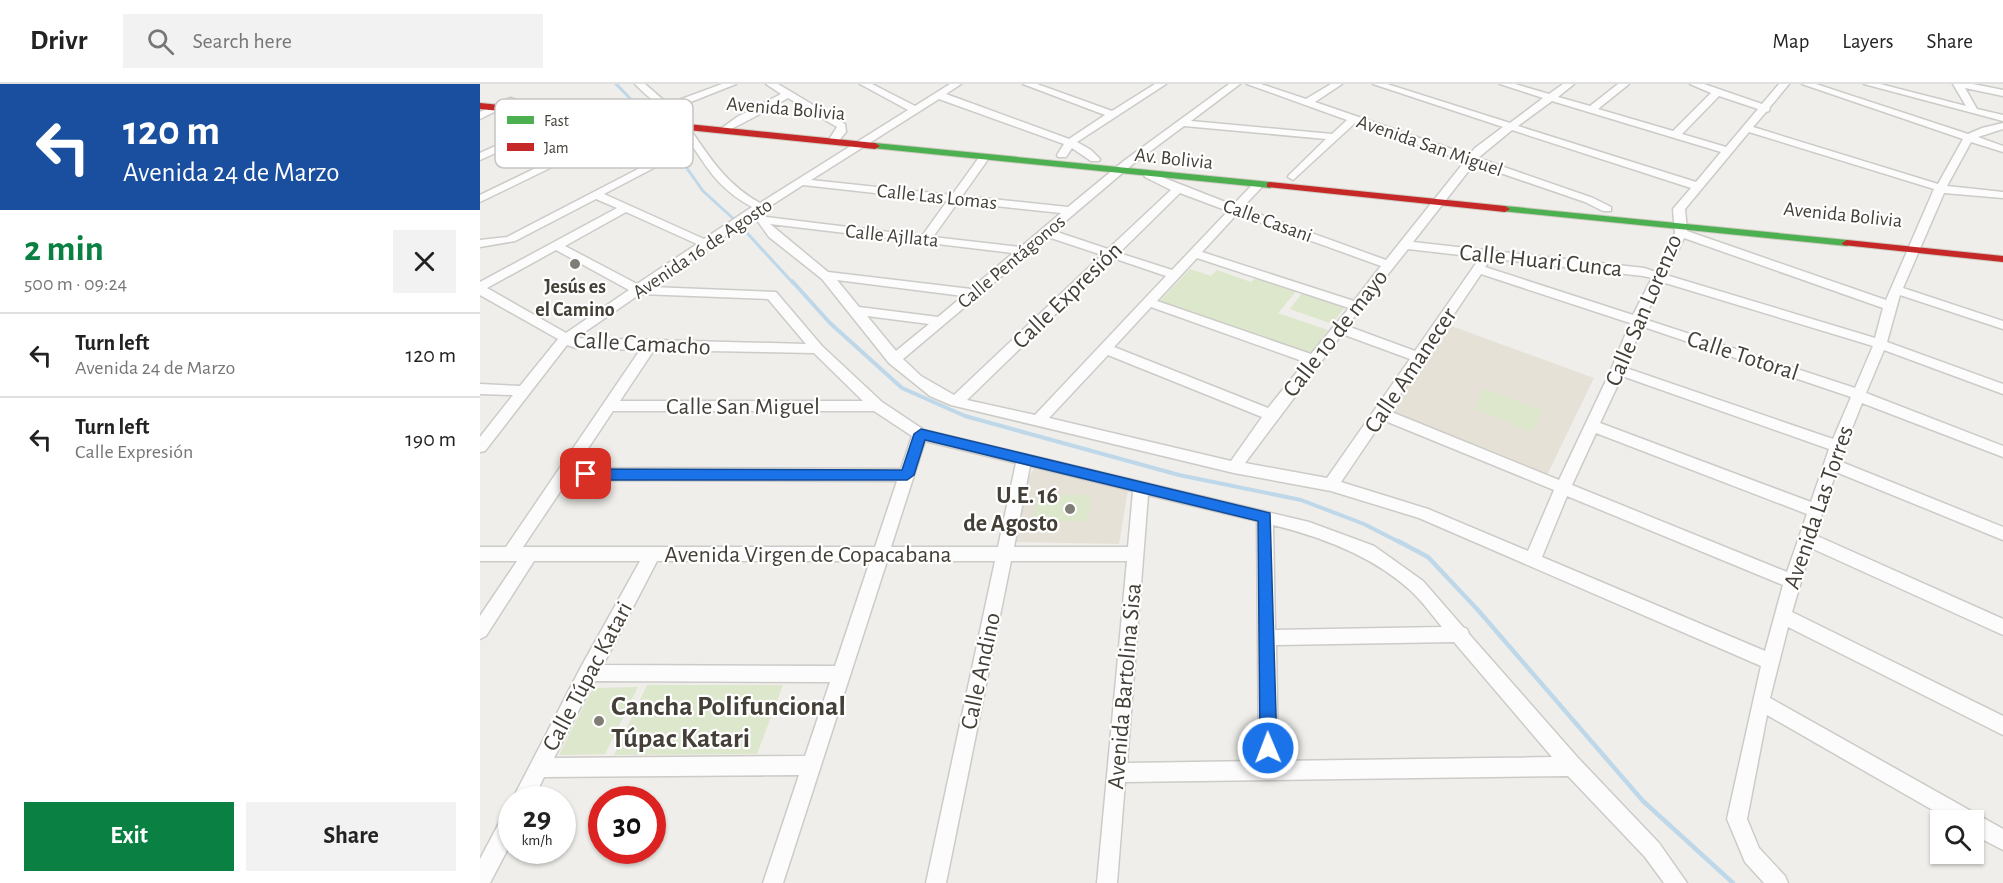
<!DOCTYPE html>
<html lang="en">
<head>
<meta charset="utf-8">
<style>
  body { margin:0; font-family:"Alegreya Sans",sans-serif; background:#f2f2f2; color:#222; height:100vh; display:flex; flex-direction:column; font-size:22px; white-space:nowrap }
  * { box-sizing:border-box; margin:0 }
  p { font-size:20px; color:#767676 }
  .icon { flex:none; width:33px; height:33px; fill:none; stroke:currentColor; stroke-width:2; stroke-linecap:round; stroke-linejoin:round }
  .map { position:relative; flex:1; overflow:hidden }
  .side { display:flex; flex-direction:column; background:#fff; width:480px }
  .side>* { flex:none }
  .top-card { background:#1a4fa0; color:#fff; overflow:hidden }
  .tools { position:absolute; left:1450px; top:726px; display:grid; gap:12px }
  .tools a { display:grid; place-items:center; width:54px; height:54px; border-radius:0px; background:#fff; box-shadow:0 2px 4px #0004; font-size:30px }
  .speed { position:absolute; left:18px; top:702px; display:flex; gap:12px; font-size:30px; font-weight:700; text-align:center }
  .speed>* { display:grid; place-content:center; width:78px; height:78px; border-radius:50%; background:#fff; box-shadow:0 2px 4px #0004; line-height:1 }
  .speed small { font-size:15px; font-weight:400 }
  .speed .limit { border:9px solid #d22; background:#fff; color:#111 }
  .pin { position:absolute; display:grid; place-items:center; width:51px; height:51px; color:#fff; margin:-26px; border-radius:12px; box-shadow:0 3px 9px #0006 }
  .me { position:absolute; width:66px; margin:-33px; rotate:359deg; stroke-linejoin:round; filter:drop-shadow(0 0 4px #0008) }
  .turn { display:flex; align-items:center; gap:21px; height:126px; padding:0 24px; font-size:27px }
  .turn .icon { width:78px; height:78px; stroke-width:2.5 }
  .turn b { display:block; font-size:42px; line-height:51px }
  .round { display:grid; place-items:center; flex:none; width:63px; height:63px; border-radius:0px; background:#f2f2f2 }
  .summary { display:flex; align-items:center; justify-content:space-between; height:102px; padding:0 24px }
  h1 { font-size:36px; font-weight:700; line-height:45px; color:#0b8043 }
  .cta { display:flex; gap:12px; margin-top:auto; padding:12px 24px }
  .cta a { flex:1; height:69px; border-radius:0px; background:#0b8043; color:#fff; font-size:24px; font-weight:700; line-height:69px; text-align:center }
  .cta a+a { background:#f2f2f2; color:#222 }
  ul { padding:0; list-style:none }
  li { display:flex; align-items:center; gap:18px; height:84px; padding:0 24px; border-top:2px solid #e0e0e0 }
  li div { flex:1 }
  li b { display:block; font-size:22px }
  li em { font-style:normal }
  header { display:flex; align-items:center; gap:36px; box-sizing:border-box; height:84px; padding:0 30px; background:#fff; border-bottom:2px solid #e0e0e0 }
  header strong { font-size:28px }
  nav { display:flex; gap:33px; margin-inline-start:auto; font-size:21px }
  .search { width:420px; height:54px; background:#f2f2f2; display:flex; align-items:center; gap:15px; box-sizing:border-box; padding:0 21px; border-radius:0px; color:#767676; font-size:22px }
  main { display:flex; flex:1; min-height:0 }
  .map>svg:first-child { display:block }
  .education { fill:#e5e1d6 }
  .green { fill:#dce7cc }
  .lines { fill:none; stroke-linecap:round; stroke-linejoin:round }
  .stream-far2 { stroke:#bed8e9; stroke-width:3 }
  .stream-far1 { stroke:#bed8e9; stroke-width:4 }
  .stream { stroke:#bed8e9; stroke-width:4.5 }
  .street-casing { stroke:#cdcbc8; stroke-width:3 }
  .fast-casing { stroke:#cecbc1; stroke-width:2 }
  .jam-casing { stroke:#cecbc1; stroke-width:2 }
  .street { fill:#fdfcfc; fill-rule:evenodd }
  .fast { fill:#4caf50; fill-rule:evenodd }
  .jam { fill:#c62828; fill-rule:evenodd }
  .route { fill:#1a73e8; stroke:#114b97; stroke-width:1.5 }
  .poi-dot { fill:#807c76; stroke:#fff; stroke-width:2 }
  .labels { text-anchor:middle; stroke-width:4.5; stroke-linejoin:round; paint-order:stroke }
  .far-street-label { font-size:20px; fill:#443f37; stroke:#fff }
  .far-poi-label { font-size:20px; font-weight:bold; fill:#443f37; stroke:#fff }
  .street-label { font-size:24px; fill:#443f37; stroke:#fff }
  .poi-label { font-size:24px; font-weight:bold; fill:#443f37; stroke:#fff; text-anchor:end }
  .near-poi-label { font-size:28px; font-weight:bold; fill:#443f37; stroke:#fff; text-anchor:start }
  .key { fill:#fff; stroke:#c7c5c3; stroke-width:1.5 }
  .key-label { font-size:16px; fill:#443f37 }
</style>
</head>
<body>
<header>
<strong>Drivr</strong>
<div class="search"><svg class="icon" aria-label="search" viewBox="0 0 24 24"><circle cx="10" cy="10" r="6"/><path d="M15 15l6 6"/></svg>Search here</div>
<nav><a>Map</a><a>Layers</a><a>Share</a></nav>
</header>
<main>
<section class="side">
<div class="top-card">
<div class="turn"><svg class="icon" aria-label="left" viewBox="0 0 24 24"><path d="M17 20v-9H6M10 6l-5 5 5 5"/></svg><div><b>120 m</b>Avenida 24 de Marzo</div></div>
</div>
<div class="summary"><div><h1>2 min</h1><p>500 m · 09:24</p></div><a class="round"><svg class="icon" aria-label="close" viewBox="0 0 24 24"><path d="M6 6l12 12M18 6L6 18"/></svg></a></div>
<ul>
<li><svg class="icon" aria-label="left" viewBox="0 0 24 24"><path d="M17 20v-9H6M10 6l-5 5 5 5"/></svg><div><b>Turn left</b><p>Avenida 24 de Marzo</p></div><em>120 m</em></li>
<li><svg class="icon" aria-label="left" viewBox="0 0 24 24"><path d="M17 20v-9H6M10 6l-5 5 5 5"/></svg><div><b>Turn left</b><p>Calle Expresión</p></div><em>190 m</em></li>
</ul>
<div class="cta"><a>Exit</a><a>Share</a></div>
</section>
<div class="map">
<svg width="1523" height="799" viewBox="0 0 1523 799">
  <rect width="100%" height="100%" fill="#efeeea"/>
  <g class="education">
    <path d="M966 240 1114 294 1067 391 908 325Z"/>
    <path d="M555 383 648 406 639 460 534 458 546 398Z"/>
  </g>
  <g class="green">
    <path d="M710 185 731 192 737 186 771 198 777 193 818 205 798 229 848 246 828 273 678 219Z"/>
    <path d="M822 209 864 224 852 240 810 225Z"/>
    <path d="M1005 305 1063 327 1052 348 994 325Z"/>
    <path d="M558 411H612L607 437H552Z"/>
    <path d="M167 601H303L277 670 134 671Z"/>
    <path d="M158 603 125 670 79 671 113 604Z"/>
  </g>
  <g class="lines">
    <path class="stream-far2" d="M136 0 177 42 223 107 257 138 313 199"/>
    <path class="stream-far1" d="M312 197 350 239 422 304 485 332 699 391 821 416 884 440 921 459"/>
    <path class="stream" d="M918 457 948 473 997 525 1163 717 1253 799"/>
    <g class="street-casing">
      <g id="street">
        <path d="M155 0H165L188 20 242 0H256L193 25 201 32C226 67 242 98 280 119L428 26 380 0H392L435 22 470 0H481L466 10 589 55 625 31 543 0H557L632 27 675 0H686L597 58 611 66 620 75 619 77H611L592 64 586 73H578L577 71 584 60 459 15 331 96 472 111 500 72 504 71 509 74 482 112 588 123 645 76 749 0H760L711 37 852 50 867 36 767 0H781L826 15 851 0H862L835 18 989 71 995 64 1023 43 893 0H907L1030 39 1063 14 1020 0H1035L1069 10 1083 0H1094L1078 13 1110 22 1138 0H1149L1118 25 1193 47 1231 9 1210 0H1224L1282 20 1299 0H1309L1290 23 1289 27 1286 28 1273 43 1458 100 1483 55 1322 0H1336L1488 50 1502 44 1523 39V45L1498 53 1523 62V68L1491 58 1467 102 1523 108V114L1464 109 1423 204 1523 237V245L1420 211 1407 258 1523 300V310L1404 266 1386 309 1523 362V373L1382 319 1359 377 1523 443V456L1356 388 1335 451 1523 535V551L1331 464 1312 528 1523 632V651L1308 543 1290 614 1523 745V766L1494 751V736H1470L1287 631 1267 735 1279 764 1305 792 1308 799H1284L1265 778 1247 735 1281 582 939 434 851 407 754 389 471 321 450 312 409 279 342 195 289 153 274 132 171 203 296 208 342 262 402 318 444 346 829 438 894 462 943 497 983 543 987 545 989 550 1099 675 1179 759 1207 799H1184L1165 773 1088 692 645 698 637 799H617L647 477H531L466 799H446L515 477H407L303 799H283L319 691 64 693 53 716H32L101 583 160 477H54L6 552 0 555V532L37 477H0V463H26L160 266 96 264 87 261 5 367 0 368V353L33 311 0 310V300L40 302 78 255 0 211V198L137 124 116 115 35 157 0 163V156L27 153 185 71 190 74 189 76 124 110 224 155 272 123C231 101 223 74 196 38 185 24 168 14 155 0ZM1239 12 1278 25 1246 63 1202 50ZM1072 17 1241 68 1216 98 1038 42ZM875 39 985 77 906 176 762 124 781 104V100H773L753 121 669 88 664 91 665 93 691 106 628 165 574 147 653 80 704 42 846 55 809 91 808 93 813 96ZM1032 46 1211 104 1193 125 1195 149 1176 188 1164 184 933 158 994 80 1105 118 1123 127H1131V123L1113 114 998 74ZM1269 48 1454 105 1406 216 1207 147 1205 125ZM323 101 467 117 442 152 286 133 284 126ZM700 109 748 127 692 186 639 169ZM478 118 581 129 541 163 453 153ZM146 128 217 160 157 200 85 162ZM757 130 901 182 874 217 722 168ZM290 140 533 169 491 205 348 188ZM568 153 622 171 474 311 441 292 423 275ZM1204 154 1403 224 1395 254 1186 191ZM928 165 1163 192 1172 194 1153 231 1005 183 1009 178 1007 175H999L935 267 867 242ZM76 166 149 206 86 249 7 204ZM633 174 686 192 555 331 487 316ZM717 174 869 224 831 270 677 217ZM1001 190 1150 239 1131 286 1079 396 909 327ZM357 196 483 212 458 233 379 223ZM1182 198 1393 262 1375 304 1164 235ZM160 210 288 215 326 260 96 254ZM671 223 825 278 788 324 634 263ZM387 232 449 240 416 267ZM1161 242 1371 313 1353 355 1146 284ZM862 250 930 275 847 394 765 379ZM174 266 334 269 383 317H140ZM628 271 782 333 751 377 569 334ZM1142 292 1349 365 1331 418 1120 339ZM133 327H394L432 352 421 385 95 384ZM903 336 1074 406 1048 467 948 425 861 398ZM1116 349 1327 430 1307 488 1092 401ZM445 357 536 379 518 463H411ZM550 382 653 407 648 463H534ZM88 396 417 397 395 463H43ZM668 411 777 437 779 677 647 679ZM1087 412 1303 501 1285 567 1062 473ZM793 441C842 453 893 472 931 507 942 517 952 531 962 543L795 546ZM177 477H390L355 582 123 581ZM974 558 1072 673 798 677 796 561ZM114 597 350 598 325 672 74 674Z"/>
        <path d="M286 0H298L365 40 366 48 357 59H349L348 57 357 43 308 14C297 20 248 49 242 48V44L257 33 301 10Z"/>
        <path d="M1384 0H1400L1486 22 1473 0H1493L1523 6V12L1485 4 1497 25 1523 31V37Z"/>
        <path d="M30 14 38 16 0 35V28Z"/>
        <path d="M99 20 107 22 95 33 0 76V69L89 29Z"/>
        <path d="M159 29 167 31 148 46 0 118V111L142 42Z"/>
        <path d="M32 725V757L10 799H0V775L25 728Z"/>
      </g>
    </g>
    <g class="fast-casing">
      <g id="fast">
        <path d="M395 59 790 98 795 101 790 104 392 64 390 62Z"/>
        <path d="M1025 122 1367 156 1372 159 1367 162 1021 127 1020 125Z"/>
      </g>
    </g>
    <g class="jam-casing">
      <g id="jam">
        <path d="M0 19 395 59 400 62 395 65 0 25Z"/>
        <path d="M790 98 1025 122 1030 125 1025 128 787 103V99Z"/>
        <path d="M1367 156 1523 172V178L1363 161 1362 159Z"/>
      </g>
    </g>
    <use href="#street" class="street"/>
    <use href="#fast" class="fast"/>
    <use href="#jam" class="jam"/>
  </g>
  <path class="route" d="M441 345 790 429 797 664 794 670 788 672 782 670 780 664 778 437 445 356 434 391 427 396H106L99 390 106 385 422 386 434 350Z"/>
  <g class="poi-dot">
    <circle cx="95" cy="180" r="6"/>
    <circle cx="590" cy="425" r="6"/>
    <circle cx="119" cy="637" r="6"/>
  </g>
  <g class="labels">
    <g class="far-street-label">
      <text transform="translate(306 24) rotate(5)" y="7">Avenida Bolivia</text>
      <text transform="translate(950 61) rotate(19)" y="7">Avenida San Miguel</text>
      <text transform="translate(694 74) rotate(6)" y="7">Av. Bolivia</text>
      <text transform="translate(457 112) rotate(6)" y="7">Calle Las Lomas</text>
      <text transform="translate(1363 130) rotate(6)" y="7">Avenida Bolivia</text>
      <text transform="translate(788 136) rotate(20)" y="7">Calle Casani</text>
      <text transform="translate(412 151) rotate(6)" y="7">Calle Ajllata</text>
      <text transform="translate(222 164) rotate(-34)" y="7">Avenida 16 de Agosto</text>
      <text transform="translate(531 177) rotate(-40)" y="7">Calle Pentágonos</text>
    </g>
    <g class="far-poi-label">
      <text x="95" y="209">Jesús es<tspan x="95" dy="23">el Camino</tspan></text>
    </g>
    <g class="street-label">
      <text transform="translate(1061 176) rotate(6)" y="8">Calle Huari Cunca</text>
      <text transform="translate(587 211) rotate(-44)" y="8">Calle Expresión</text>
      <text transform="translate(1163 226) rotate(-67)" y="8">Calle San Lorenzo</text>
      <text transform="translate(855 249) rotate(-52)" y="8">Calle 10 de mayo</text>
      <text transform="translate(162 259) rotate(3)" y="8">Calle Camacho</text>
      <text transform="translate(1263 271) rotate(18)" y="8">Calle Totoral</text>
      <text transform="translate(930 286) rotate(-56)" y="8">Calle Amanecer</text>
      <text x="263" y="330">Calle San Miguel</text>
      <text transform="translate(1338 423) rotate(-71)" y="8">Avenida Las Torres</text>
      <text x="328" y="478">Avenida Virgen de Copacabana</text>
      <text transform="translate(500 587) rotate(-78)" y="8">Calle Andino</text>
      <text transform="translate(107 592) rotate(-62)" y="8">Calle Túpac Katari</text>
      <text transform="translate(644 602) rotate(-85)" y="8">Avenida Bartolina Sisa</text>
    </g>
    <g class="poi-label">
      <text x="578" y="419">U.E. 16<tspan x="578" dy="28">de Agosto</tspan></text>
    </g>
    <g class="near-poi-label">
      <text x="131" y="631">Cancha Polifuncional<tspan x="131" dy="32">Túpac Katari</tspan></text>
    </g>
  </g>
  <rect x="15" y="15" width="198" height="69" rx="9" class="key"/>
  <rect x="27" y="32" width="27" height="8" fill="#4caf50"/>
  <rect x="27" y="59" width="27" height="8" fill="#c62828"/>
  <g class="key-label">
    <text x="64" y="42">Fast</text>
    <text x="64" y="69">Jam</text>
  </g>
</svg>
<div class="tools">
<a><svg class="icon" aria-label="search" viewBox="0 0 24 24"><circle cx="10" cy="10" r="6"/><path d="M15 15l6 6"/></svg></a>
</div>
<div class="speed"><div>29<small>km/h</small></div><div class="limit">30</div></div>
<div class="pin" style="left:106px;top:390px;background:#d93025"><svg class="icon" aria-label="arrive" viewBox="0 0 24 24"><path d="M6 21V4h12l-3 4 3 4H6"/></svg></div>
<svg class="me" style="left:788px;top:664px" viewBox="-20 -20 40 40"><circle r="17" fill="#1a73e8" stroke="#fff" stroke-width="3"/><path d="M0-11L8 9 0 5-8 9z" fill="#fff"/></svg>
</div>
</main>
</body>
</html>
